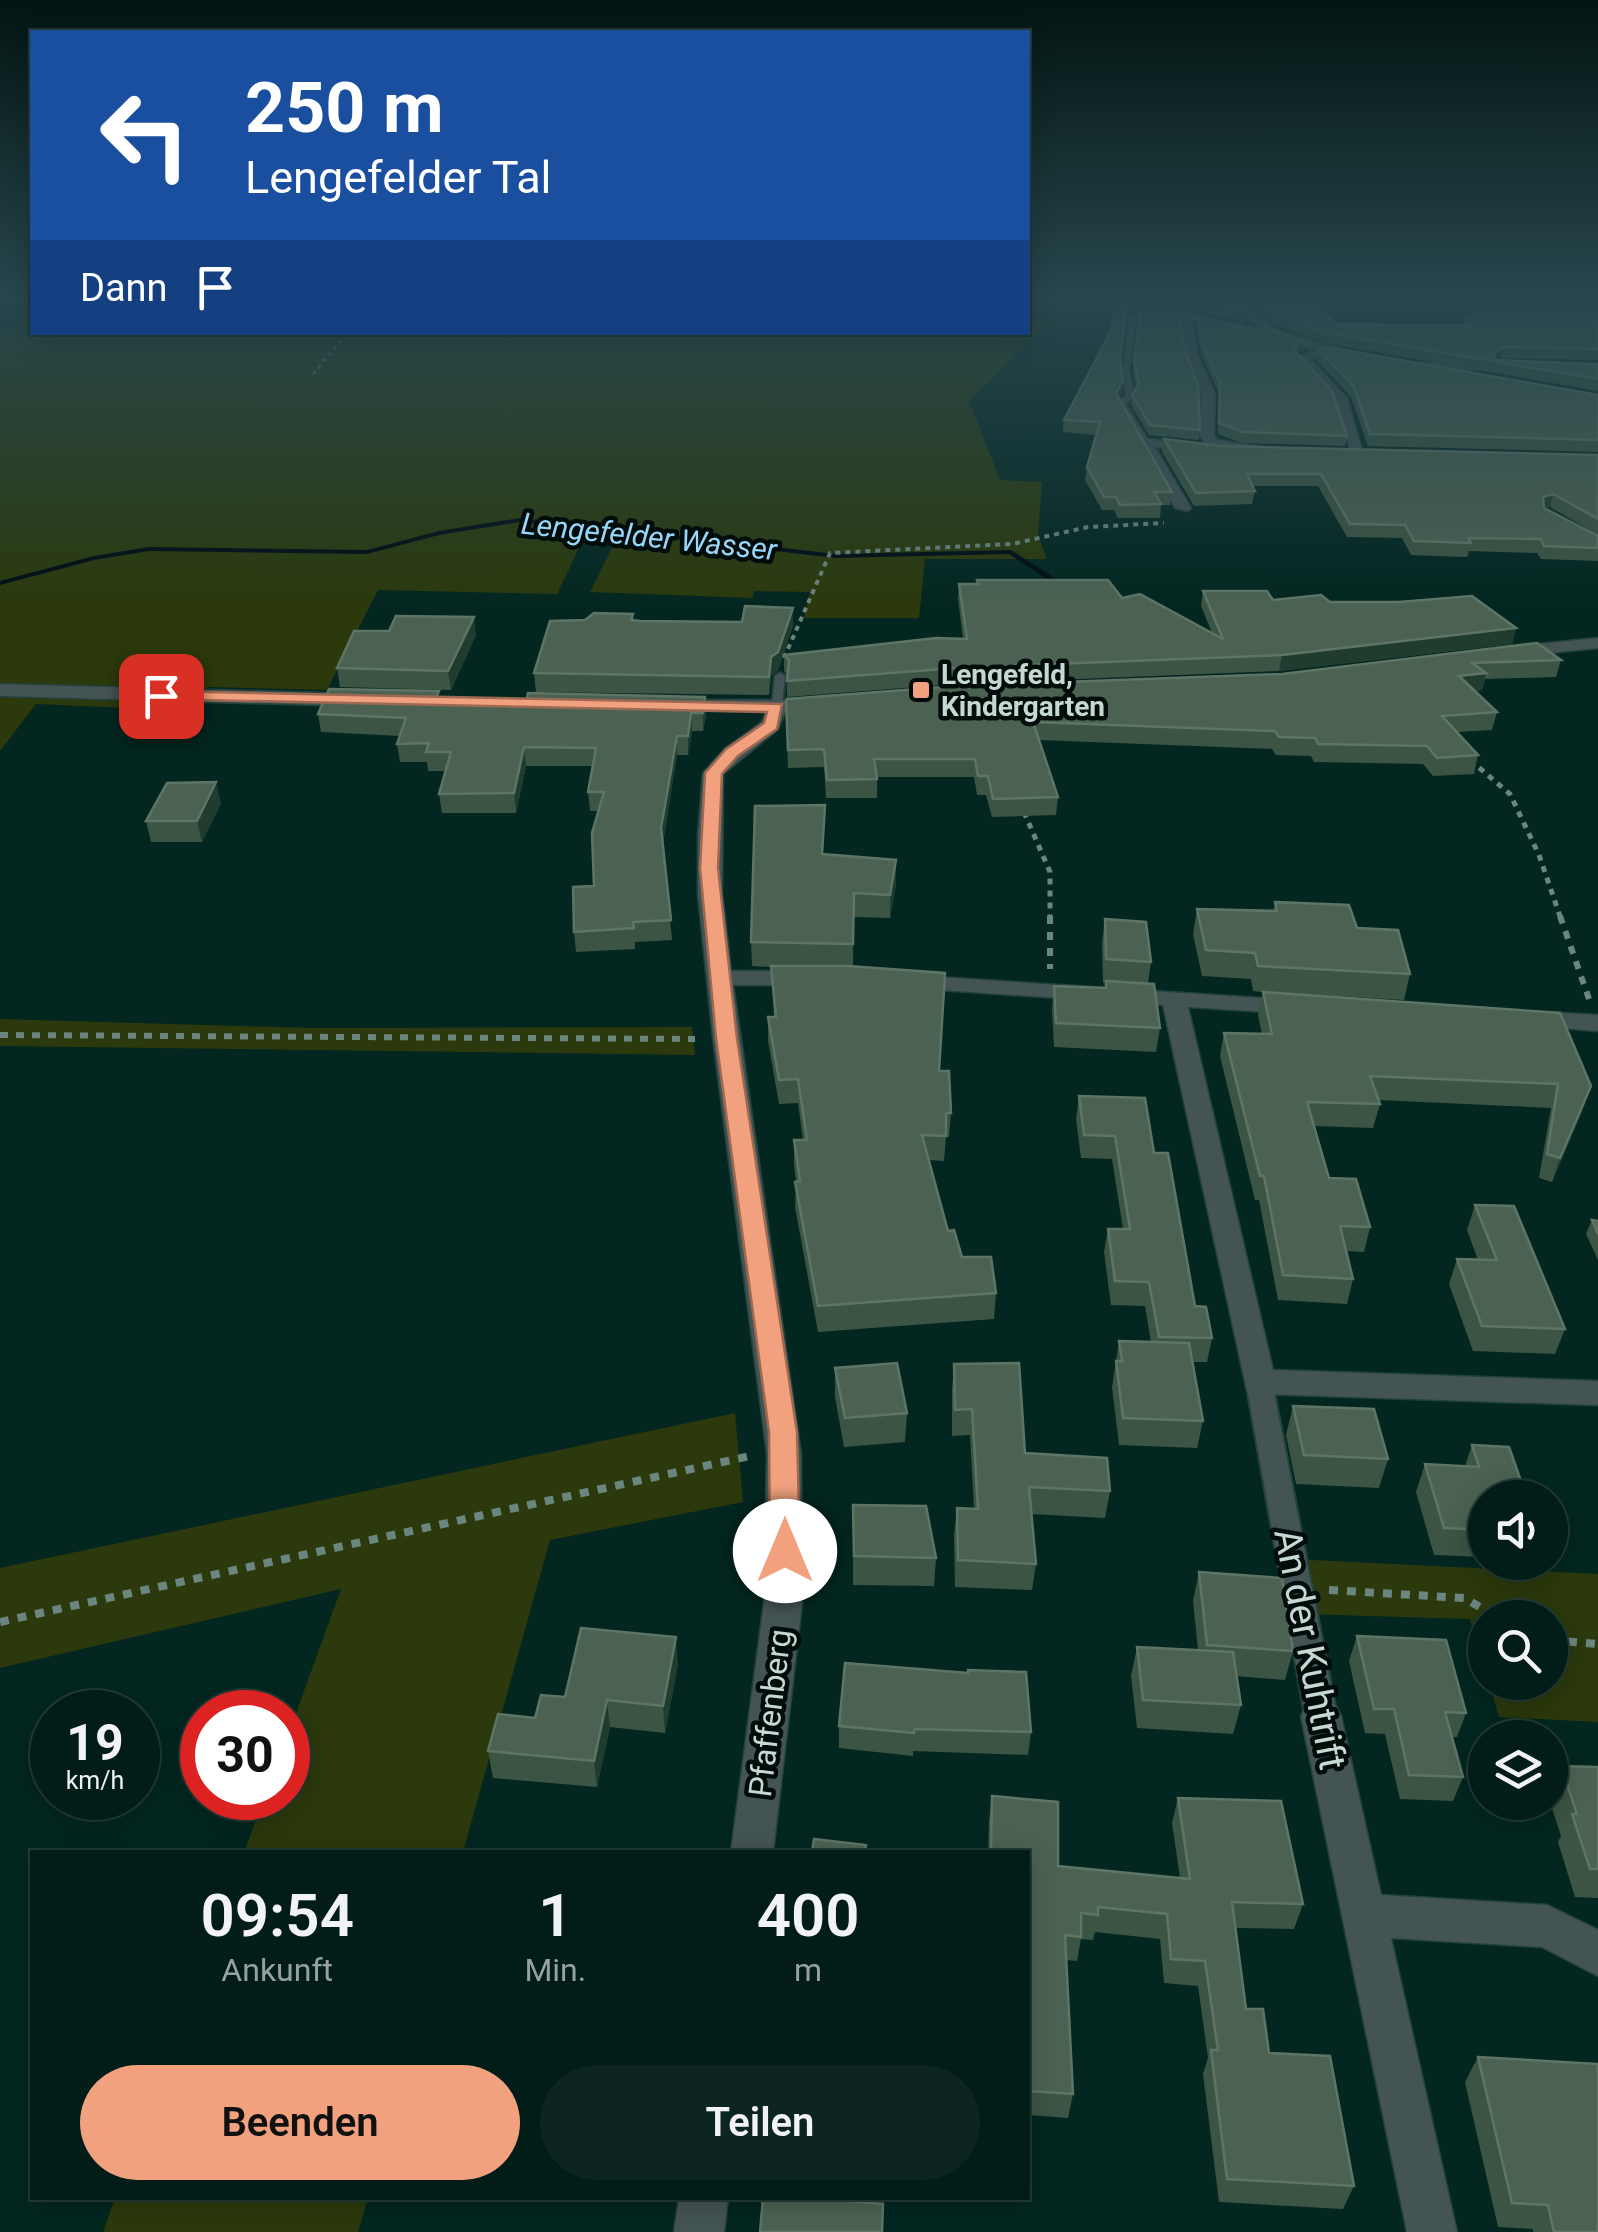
<!DOCTYPE html>
<html lang="de">
<head>
<meta charset="utf-8">
<style>
  body { margin:0; font-family:Roboto,sans-serif; background:#0c2521; color:#f1f3f6; height:100vh; display:flex; flex-direction:column; font-size:38px; white-space:nowrap }
  * { box-sizing:border-box; margin:0 }
  p { font-size:32px; color:#96a1a2 }
  .icon { flex:none; width:55px; height:55px; fill:none; stroke:currentColor; stroke-width:2; stroke-linecap:round; stroke-linejoin:round }
  .map { position:relative; flex:1; overflow:hidden }
  .details { position:absolute; left:30px; top:1850px; width:1000px; height:350px; display:flex; flex-direction:column; background:#021c18; border-radius:0px; box-shadow:0 5px 25px #0003,0 0 0 2px #233a37 }
  .details>* { flex:none }
  .banner { position:absolute; left:30px; top:30px; width:1000px; height:305px; border-radius:0px; box-shadow:0 5px 25px #0003,0 0 0 2px #233a37; background:#1a4fa0; color:#fff; overflow:hidden }
  .fabs { position:absolute; left:1468px; top:1480px; display:grid; gap:20px }
  .fabs a { display:grid; place-items:center; width:100px; height:100px; border-radius:50%; background:#021c18; box-shadow:0 5px 25px #0003,0 0 0 2px #233a37; font-size:50px }
  .speed { position:absolute; left:30px; top:1690px; display:flex; gap:20px; font-size:50px; font-weight:700; text-align:center }
  .speed>* { display:grid; place-content:center; width:130px; height:130px; border-radius:50%; background:#021c18; box-shadow:0 5px 25px #0003,0 0 0 2px #233a37; line-height:1 }
  .speed small { font-size:25px; font-weight:400 }
  .speed .limit { border:15px solid #d22; background:#fff; color:#111 }
  .pin { position:absolute; display:grid; place-items:center; width:85px; height:85px; color:#fff; margin:-42px; border-radius:20px; box-shadow:0 5px 15px #0006 }
  .me { position:absolute; width:110px; margin:-55px; rotate:0deg; stroke-linejoin:round; filter:drop-shadow(0 0 8px #0008) }
  .turn { display:flex; align-items:center; gap:35px; height:210px; padding:0 50px; font-size:45px }
  .turn .icon { width:130px; height:130px; stroke-width:2.5 }
  .turn b { display:block; font-size:70px; line-height:85px }
  .then { display:flex; align-items:center; height:95px; padding:0 50px; background:#0003; gap:20px; font-size:38px }
  .eta { display:flex; justify-content:space-evenly; align-items:center; height:170px; text-align:center }
  .eta b { font-size:60px; font-weight:600; line-height:70px }
  .action { display:flex; gap:20px; margin-top:auto; padding:20px 50px }
  .action a { flex:1; height:115px; border-radius:60px; background:#f2a17e; color:#111; font-size:40px; font-weight:600; line-height:115px; text-align:center }
  .action a+a { background:#0c2521; color:#f1f3f6 }
  .map>svg:first-child { display:block }
  .green { fill:#2b390c }
  .lines { fill:none; stroke-linecap:round; stroke-linejoin:round }
  .stream { fill:#000c14; fill-rule:evenodd }
  .service-casing { stroke:#22423d; stroke-width:4 }
  .pedestrian-casing { stroke:#22423d; stroke-width:4 }
  .minor-casing { stroke:#22423d; stroke-width:3 }
  .tertiary-casing { stroke:#22423d; stroke-width:3 }
  .path-far4 { stroke:#6b857f; stroke-width:2.5; stroke-dasharray:4 4; stroke-linecap:butt }
  .path-far3 { stroke:#6b857f; stroke-width:4; stroke-dasharray:5 5; stroke-linecap:butt }
  .path-far2 { stroke:#6b857f; stroke-width:5; stroke-dasharray:6 6; stroke-linecap:butt }
  .path-far1 { stroke:#6b857f; stroke-width:6; stroke-dasharray:8 8; stroke-linecap:butt }
  .path { stroke:#6b857f; stroke-width:8; stroke-dasharray:9 9; stroke-linecap:butt }
  .service { fill:#445354; fill-rule:evenodd }
  .pedestrian { fill:#445354; fill-rule:evenodd }
  .minor { fill:#445354; fill-rule:evenodd }
  .tertiary { fill:#445354; fill-rule:evenodd }
  .wall { fill:#3c5443 }
  .shaded-wall { fill:#1f3c2e }
  .building { fill:#4b6252; stroke:#5e7566; stroke-width:2.5 }
  .route { fill:#f2a17e; stroke:#9d6952; stroke-width:2.5 }
  .poi-dot { fill:#f2a17e; stroke:#020c0a; stroke-width:4 }
  .labels { text-anchor:middle; stroke-width:9; stroke-linejoin:round; paint-order:stroke }
  .far-poi-label { font-size:28px; font-weight:bold; fill:#c6d8d3; stroke:#020c0a; text-anchor:start }
  .far-water-label { font-size:30px; font-style:italic; fill:#98d7fa; stroke:#020c0a }
  .street-label { font-size:32px; fill:#c6d8d3; stroke:#020c0a }
  .near-street-label { font-size:38px; fill:#c6d8d3; stroke:#020c0a }
</style>
</head>
<body>
<div class="map">
<svg width="1598" height="2232" viewBox="0 0 1598 2232">
  <rect width="100%" height="100%" fill="#032620"/>
  <g class="green">
    <path d="M32 314V332H1028V316L1048 322 969 401 1000 480 1042 482 1038 536 1047 559H925L919 618H804L810 592 754 591 753 598 590 592 614 544H581L557 594 378 590 327 690 207 687 195 711 36 704 0 751V335Z"/>
    <path d="M0 1019 311 1028 692 1027 695 1055 0 1046Z"/>
    <path d="M735 1413 743 1502 550 1540 463 1852H244L264 1798H288V1735L341 1589 0 1668V1568Z"/>
    <path d="M1292 1559 1598 1574V1722L1499 1717 1489 1683 1550 1682V1618H1485V1669L1470 1619 1302 1614Z"/>
    <path d="M115 2198H368L358 2232H103Z"/>
  </g>
  <g class="lines">
    <path class="stream" d="M520 518 836 554 1011 550 1070 588 1063 590 1009 554 836 558 520 522 439 535 367 554 149 551 94 560 0 585V581L94 556 149 547 367 550 439 531Z"/>
    <g class="service-casing">
      <g id="service">
        <path d="M1160 313 1158 316 1136 318 1129 372 1134 394 1126 405 1149 442 1145 444 1141 442 1118 405 1126 394 1123 372 1130 316Z"/>
        <path d="M780 673 785 676 782 707 777 710 772 707 775 676Z"/>
      </g>
    </g>
    <g class="pedestrian-casing">
      <path id="pedestrian" d="M1259 1372 1268 1375 1272 1382 1337 1716 1332 1726 1321 1730 1310 1726 1305 1716 1246 1382 1250 1375Z"/>
    </g>
    <g class="minor-casing">
      <g id="minor">
        <path d="M1073 295 1115 296 1262 330 1258 337 1193 321 1197 354 1215 394 1214 436 1218 440 1274 449V455L1208 447 1200 436 1201 394 1185 354 1182 318Z"/>
        <path d="M1217 295H1229L1280 331 1359 355 1355 362 1327 354 1310 359 1347 398 1364 458 1352 455 1334 399 1296 358 1315 350 1272 337Z"/>
        <path d="M1487 362 1493 366 1491 369 1405 371 1399 367 1405 363Z"/>
        <path d="M1145 438 1204 448 1197 452 1155 447 1191 508 1188 511 1175 508 1138 442Z"/>
        <path d="M777 701 787 707 778 729 723 774 722 894 731 971H809L821 978 809 985H733L801 1454 802 1603 773 1852H731L764 1603 767 1454 713 1038 698 894V835L703 773 725 749 762 722 770 703Z"/>
        <path d="M906 975 1307 1001 1311 1006 1307 1011 1298 1014 1188 1007 1273 1370 1598 1381V1405L1259 1394 1247 1391 1163 1005 897 987 894 982 897 977Z"/>
        <path d="M1525 1011 1598 1015V1031L1516 1024 1512 1019 1516 1014Z"/>
        <path d="M1321 1699 1335 1704 1341 1716 1381 1895 1547 1905 1598 1930V1976L1542 1947 1391 1938 1457 2232H1407L1301 1716 1307 1704Z"/>
        <path d="M679 2198H728L724 2232H674Z"/>
      </g>
    </g>
    <g class="tertiary-casing">
      <g id="tertiary">
        <path d="M1598 638V648L1509 657 1500 652 1509 647Z"/>
        <path d="M0 684 358 694 368 700 358 706 0 696Z"/>
        <path d="M671 700H823L833 706 823 712 664 710V702Z"/>
      </g>
    </g>
    <path class="path-far4" d="M313 374 348 332"/>
    <path class="path-far3" d="M784 658 830 553 1012 544 1088 527 1164 523"/>
    <g class="path-far2">
      <path d="M1470 760 1510 794 1539 855 1561 919"/>
      <path d="M1024 812 1050 872V919"/>
    </g>
    <g class="path-far1">
      <path d="M1050 916V969"/>
      <path d="M1560 916 1589 999"/>
      <path d="M0 1035 695 1039"/>
    </g>
    <g class="path">
      <path d="M1329 1590 1464 1598 1499 1618"/>
      <path d="M0 1622 750 1456"/>
      <path d="M1550 1640 1598 1644"/>
    </g>
    <use href="#service" class="service"/>
    <use href="#pedestrian" class="pedestrian"/>
    <use href="#minor" class="minor"/>
    <use href="#tertiary" class="tertiary"/>
  </g>
  <g class="wall">
    <path d="M1049 295 1114 297 1113 307 1048 306Z"/>
    <path d="M1125 295H1225L1247 312 1245 322Z"/>
    <path d="M1234 295H1312L1335 324 1464 326 1465 318H1470L1471 312 1598 314V360L1500 358 1498 360 1598 364V391L1325 343 1273 323Z"/>
    <path d="M1135 312 1126 316 1121 361 1122 393 1119 398 1172 492 1170 505H1161L1160 518H1118L1114 510H1102L1085 480 1087 467 1096 435 1063 432 1064 420 1110 331 1111 320Z"/>
    <path d="M1140 313 1183 346 1200 430 1199 440 1149 435 1131 405 1132 395 1136 388 1133 372Z"/>
    <path d="M1199 317 1302 351 1297 353 1347 436 1345 446 1241 443 1218 434 1219 394 1201 353 1197 326Z"/>
    <path d="M1319 350 1598 395V452L1368 446 1351 397 1317 361Z"/>
    <path d="M1164 439 1222 446 1598 455V535L1550 507 1545 508 1598 536V561L1541 559 1537 553 1469 551 1467 557 1411 555 1402 538 1347 537 1318 486H1252L1255 491 1252 504 1194 506 1162 452Z"/>
    <path d="M959 584 1122 598 1212 633 1201 606 1203 591 1273 600 1330 602 1516 628 1512 644 1279 671 955 684 787 697V675L784 671V655L963 639 958 599Z"/>
    <path d="M633 614 634 620 793 626 778 670 771 676 769 695 536 692 534 673 585 620Z"/>
    <path d="M476 635 451 690 340 687 337 668Z"/>
    <path d="M1537 643 1561 660 1556 677 1485 679 1482 690 1474 691 1497 712 1492 730 1457 732 1478 755 1474 774 1433 776 1423 764 1314 762 1311 756 1276 755 1272 749 1039 740 1058 797 1056 815 992 817 986 795H977L974 777H877V798H826L824 767 788 768 786 702 1282 674Z"/>
    <path d="M705 697 706 715 703 731H692L688 755H677L663 843 672 940 635 942V949L576 952 574 932 594 886 598 811H590L588 792 593 766H526L516 813H442L439 794 446 771H428L427 762H400L397 744 400 736 321 732 318 714 440 698 485 701 526 702Z"/>
    <path d="M221 803 202 842H151L146 821Z"/>
    <path d="M825 805 823 854 896 860V884L890 918 853 917V967L939 1071 951 1113 949 1137H946L944 1161 929 1160 948 1231 962 1257 996 1293 994 1319 818 1332 795 1207 796 1182 794 1165V1140H803L798 1103 779 1104 768 1041V1017H774L771 967 752 966 751 942Z"/>
    <path d="M1275 902 1357 928 1410 974 1404 1000 1266 992 1560 1013 1583 1109 1552 1182 1539 1178 1551 1108 1378 1100 1380 1104 1373 1128 1314 1126 1329 1178 1370 1227 1364 1252 1346 1251 1353 1279 1347 1304 1278 1300 1259 1200H1255L1220 1056 1224 1033 1262 1034 1258 1015 1263 992 1253 991 1251 979 1202 976 1193 934 1197 909 1273 911Z"/>
    <path d="M1105 919 1151 962 1148 983 1160 1028 1156 1052 1054 1047 1052 1010 1054 986 1105 988 1106 983H1103L1102 942Z"/>
    <path d="M1079 1096 1154 1153 1195 1306 1212 1338 1207 1362H1192L1203 1421 1197 1448 1119 1445 1112 1387 1119 1341 1151 1342 1145 1306 1111 1305 1104 1252 1108 1229H1123L1112 1159 1081 1158 1076 1119Z"/>
    <path d="M1475 1205 1565 1329 1555 1354 1473 1351 1449 1284 1457 1259 1478 1260 1467 1230Z"/>
    <path d="M1592 1220 1598 1221V1260L1586 1234Z"/>
    <path d="M954 1364 1025 1453 1110 1491 1105 1518 1031 1514 1036 1564 1032 1590 955 1587 954 1535 957 1508 974 1509 970 1435 952 1436V1390Z"/>
    <path d="M835 1368 907 1413 905 1442 844 1447 835 1397Z"/>
    <path d="M1293 1406 1388 1459 1379 1488 1296 1484 1286 1435Z"/>
    <path d="M1472 1445 1509 1447 1485 1498V1557L1434 1555 1416 1492 1425 1464 1465 1466Z"/>
    <path d="M853 1505 936 1558 934 1586 853 1585Z"/>
    <path d="M1199 1572 1293 1651 1285 1680 1236 1676 1241 1705 1233 1734 1137 1728 1131 1676 1137 1647 1198 1650 1193 1601Z"/>
    <path d="M1357 1636 1466 1713 1457 1737H1452L1463 1777 1453 1801 1400 1799 1385 1734 1365 1733 1349 1661Z"/>
    <path d="M678 1664 665 1733 610 1727 597 1787 493 1778 488 1751 565 1697Z"/>
    <path d="M839 1726 1031 1732 1028 1755 913 1751V1756L839 1748Z"/>
    <path d="M1561 1766 1598 1767V1898L1575 1897 1558 1842 1561 1836 1550 1802V1789Z"/>
    <path d="M992 1796 1058 1866 1180 1878 1172 1823 1178 1798 1303 1904 1294 1929 1236 1928 1246 2009 1269 2053 1354 2186 1343 2209 1219 2202 1203 2074 1208 2058 1198 1986 1164 1983 1160 1939 1095 1932 1093 1940 1081 1939 1077 1961 1066 1960 1073 2094 1068 2118 1028 2115V1852H988L989 1821Z"/>
    <path d="M1478 2057 1598 2232H1533V2229L1498 2227 1465 2082Z"/>
  </g>
  <g class="shaded-wall">
    <path d="M1136 301 1135 312 1126 316 1127 305Z"/>
    <path d="M1304 342 1302 351 1294 355 1296 345Z"/>
    <path d="M1503 347 1500 358 1495 362 1493 354Z"/>
    <path d="M1123 381 1122 393 1114 405 1116 393Z"/>
    <path d="M1553 494 1550 507 1540 510 1543 497Z"/>
    <path d="M793 608V626L778 670 771 676 769 695 771 657Z"/>
    <path d="M474 617 476 635 451 690 448 671Z"/>
    <path d="M1516 628 1512 644 1279 671 1282 655Z"/>
    <path d="M1486 673 1482 690 1454 693 1459 676Z"/>
    <path d="M705 697 706 715 703 731V713Z"/>
    <path d="M691 713 692 731 688 755V736Z"/>
    <path d="M677 736V755L662 847 661 828Z"/>
    <path d="M524 747 526 766 516 813 514 793Z"/>
    <path d="M216 782 221 803 202 842 197 821Z"/>
    <path d="M896 860V884L890 918V895Z"/>
    <path d="M1591 1086 1583 1109 1552 1182 1560 1158Z"/>
    <path d="M676 1637 678 1664 665 1733 663 1706Z"/>
    <path d="M607 1700 610 1727 597 1787 594 1761Z"/>
  </g>
  <g class="building">
    <path d="M1049 295H1102L1114 297 1049 296Z"/>
    <path d="M1170 295H1225L1247 312Z"/>
    <path d="M1249 295H1312L1335 324 1472 326 1465 318H1475L1471 312 1598 314V349L1503 347 1493 354 1495 360 1598 364V379L1327 333 1274 312Z"/>
    <path d="M1121 298 1136 301 1127 305 1120 360 1123 381 1116 393 1172 492H1154L1161 504 1120 505 1116 497H1104L1087 467 1100 422 1064 420 1116 321 1111 320Z"/>
    <path d="M1180 312 1183 346 1198 385 1200 430 1150 425 1132 395 1139 384 1134 362 1140 313Z"/>
    <path d="M1199 317 1259 331 1265 327 1304 342 1296 345 1295 351 1332 391 1347 436 1243 432 1219 423 1220 384 1202 343Z"/>
    <path d="M1327 347 1598 395V440L1370 434 1353 385 1319 350Z"/>
    <path d="M1164 439 1222 446 1598 455V519L1553 494 1543 497 1544 508 1598 536V548L1544 546 1541 539 1468 538 1471 543 1414 541 1405 525 1350 524 1321 474H1247L1255 491 1196 493Z"/>
    <path d="M977 580H1108L1122 598 1140 594 1223 639 1203 591H1267L1273 600 1321 595 1330 602H1399L1472 596 1516 628 1282 655 956 668 787 681 789 660 784 655 936 638 967 639 959 584H978Z"/>
    <path d="M745 606 793 608 778 652 771 657 769 677 534 673 550 621 585 620 594 613 633 614 631 620 640 621 742 622Z"/>
    <path d="M396 616 474 617 448 671 337 668 354 631H389Z"/>
    <path d="M1537 643 1561 660 1472 663 1486 673 1459 676 1497 712 1442 716 1478 755 1437 758 1427 746 1318 744 1315 738 1279 737 1275 731 1033 722 1058 797 993 799 988 776H978L975 759H874L877 779 827 780 824 749 788 750 786 702 787 699 956 686 1282 674Z"/>
    <path d="M329 689 439 691 436 698 485 701 526 702 528 693 705 697 703 713H691L688 736H677L661 828 671 920 633 922 634 928 574 932 573 887 594 886 592 833 604 792H588L596 748 524 747 514 793 439 794 451 752H426L429 743 397 744 406 718 318 714Z"/>
    <path d="M216 782 197 821H146L167 783Z"/>
    <path d="M825 805 822 854 896 860 890 895 854 893 853 944 751 942 755 806Z"/>
    <path d="M1275 902 1349 905 1357 928 1398 930 1410 974 1258 966 1255 953 1206 950 1197 909 1277 911Z"/>
    <path d="M1105 919 1146 922 1151 962 1106 959Z"/>
    <path d="M771 966H848L945 973 939 1071H949L951 1113H946V1136L922 1135 948 1231 954 1230 962 1257H991L996 1293 818 1306 795 1182 800 1181 794 1140H807L798 1079 779 1080 768 1017H776Z"/>
    <path d="M1106 981 1154 984 1160 1028 1056 1023 1054 986 1106 988Z"/>
    <path d="M1263 992 1560 1013 1591 1086 1560 1158 1547 1154 1558 1084 1370 1076 1380 1104 1307 1102 1329 1178 1356 1179 1370 1227 1340 1226 1353 1279 1283 1275 1264 1176H1260L1224 1033 1272 1034Z"/>
    <path d="M1079 1096 1145 1098 1154 1153H1168L1195 1306 1206 1307 1212 1338 1159 1337 1149 1282 1115 1281 1108 1229H1130L1115 1136 1084 1135Z"/>
    <path d="M1475 1205 1514 1206 1565 1329 1482 1326 1457 1259 1497 1260Z"/>
    <path d="M1592 1220 1598 1221V1234Z"/>
    <path d="M1119 1341 1189 1343 1203 1421 1123 1418 1116 1361H1122Z"/>
    <path d="M897 1363 907 1413 845 1418 835 1368Z"/>
    <path d="M1019 1363 1025 1453 1107 1458 1110 1491 1029 1487 1036 1564 958 1560 957 1508 978 1509 972 1409 955 1410 954 1364Z"/>
    <path d="M1293 1406 1374 1409 1388 1459 1304 1455Z"/>
    <path d="M1472 1445 1509 1447 1527 1498H1485V1530L1444 1528 1425 1464 1479 1467Z"/>
    <path d="M853 1505 926 1506 936 1558 854 1556Z"/>
    <path d="M1199 1572 1282 1578 1293 1651 1207 1645Z"/>
    <path d="M581 1628 676 1637 663 1706 607 1700 594 1761 488 1751 498 1714 535 1718 541 1695 565 1697Z"/>
    <path d="M1357 1636 1446 1640 1466 1713 1445 1712 1463 1777 1409 1775 1394 1709H1374Z"/>
    <path d="M1137 1647 1233 1652 1241 1705 1143 1700Z"/>
    <path d="M845 1663 968 1673V1670L1026 1672 1031 1732 915 1729 914 1733 839 1726Z"/>
    <path d="M1561 1766 1598 1767V1869H1590L1572 1814H1577Z"/>
    <path d="M992 1796 1058 1802V1866L1190 1879 1178 1798 1281 1801 1303 1904 1232 1902 1246 2009H1263L1269 2053 1330 2056 1354 2186 1227 2179 1211 2050H1218L1205 1961 1171 1959 1167 1914 1098 1907V1915L1081 1913V1937L1065 1935 1073 2094 1028 2091V1852H991Z"/>
    <path d="M814 1839 866 1845 865 1852H812Z"/>
    <path d="M1478 2057 1598 2064V2232H1554L1548 2205 1512 2203Z"/>
    <path d="M763 2198H815L883 2204 882 2232H760Z"/>
  </g>
  <linearGradient id="sky" x2="0" y2="1"><stop stop-color="#021512"/><stop offset="0.49" stop-color="#28474e"/><stop offset="1" stop-color="#28474e" stop-opacity="0"/></linearGradient>
  <rect width="1598" height="607" fill="url(#sky)"/>
  <path class="route" d="M161 691 782 704 777 729 738 756 722 774 718 868 737 1038 797 1432 800 1551 796 1560 785 1563 774 1560 770 1551 769 1432 716 1038 700 868 705 773 726 749 764 723 767 712 156 699 153 696Z"/>
  <rect class="poi-dot" x="911" y="680" width="20" height="20" rx="5"/>
  <g class="labels">
    <g class="far-poi-label">
      <text x="941" y="684">Lengefeld,<tspan x="941" dy="32">Kindergarten</tspan></text>
    </g>
    <g class="far-water-label">
      <text transform="translate(649 537) rotate(6)" y="10">Lengefelder Wasser</text>
    </g>
    <g class="street-label">
      <text transform="translate(770 1713) rotate(-83)" y="11">Pfaffenberg</text>
    </g>
    <g class="near-street-label">
      <text transform="translate(1310 1649) rotate(79)" y="13">An der Kuhtrift</text>
    </g>
  </g>
</svg>
<div class="fabs">
<a><svg class="icon" aria-label="sound" viewBox="0 0 24 24"><path d="M4 9h4l5-4v14l-5-4H4zM17 9q2 3 0 6"/></svg></a>
<a><svg class="icon" aria-label="search" viewBox="0 0 24 24"><circle cx="10" cy="10" r="6"/><path d="M15 15l6 6"/></svg></a>
<a><svg class="icon" aria-label="layers" viewBox="0 0 24 24"><path d="M12 4l9 5-9 5-9-5zM3 14l9 5 9-5"/></svg></a>
</div>
<div class="speed"><div>19<small>km/h</small></div><div class="limit">30</div></div>
<div class="pin" style="left:161px;top:696px;background:#d93025"><svg class="icon" aria-label="arrive" viewBox="0 0 24 24"><path d="M6 21V4h12l-3 4 3 4H6"/></svg></div>
<svg class="me" style="left:785px;top:1551px" viewBox="-20 -20 40 40"><circle r="19" fill="#fff"/><path d="M0-13L10 11 0 6-10 11z" fill="#f2a17e"/></svg>
<div class="banner">
<div class="turn"><svg class="icon" aria-label="left" viewBox="0 0 24 24"><path d="M17 20v-9H6M10 6l-5 5 5 5"/></svg><div><b>250 m</b>Lengefelder Tal</div></div>
<div class="then">Dann<svg class="icon" aria-label="arrive" viewBox="0 0 24 24"><path d="M6 21V4h12l-3 4 3 4H6"/></svg></div>
</div>
<section class="details">
<div class="eta">
<div><b>09:54</b><p>Ankunft</p></div>
<div><b>1</b><p>Min.</p></div>
<div><b>400</b><p>m</p></div>
</div>
<div class="action"><a>Beenden</a><a>Teilen</a></div>
</section>
</div>
</body>
</html>
